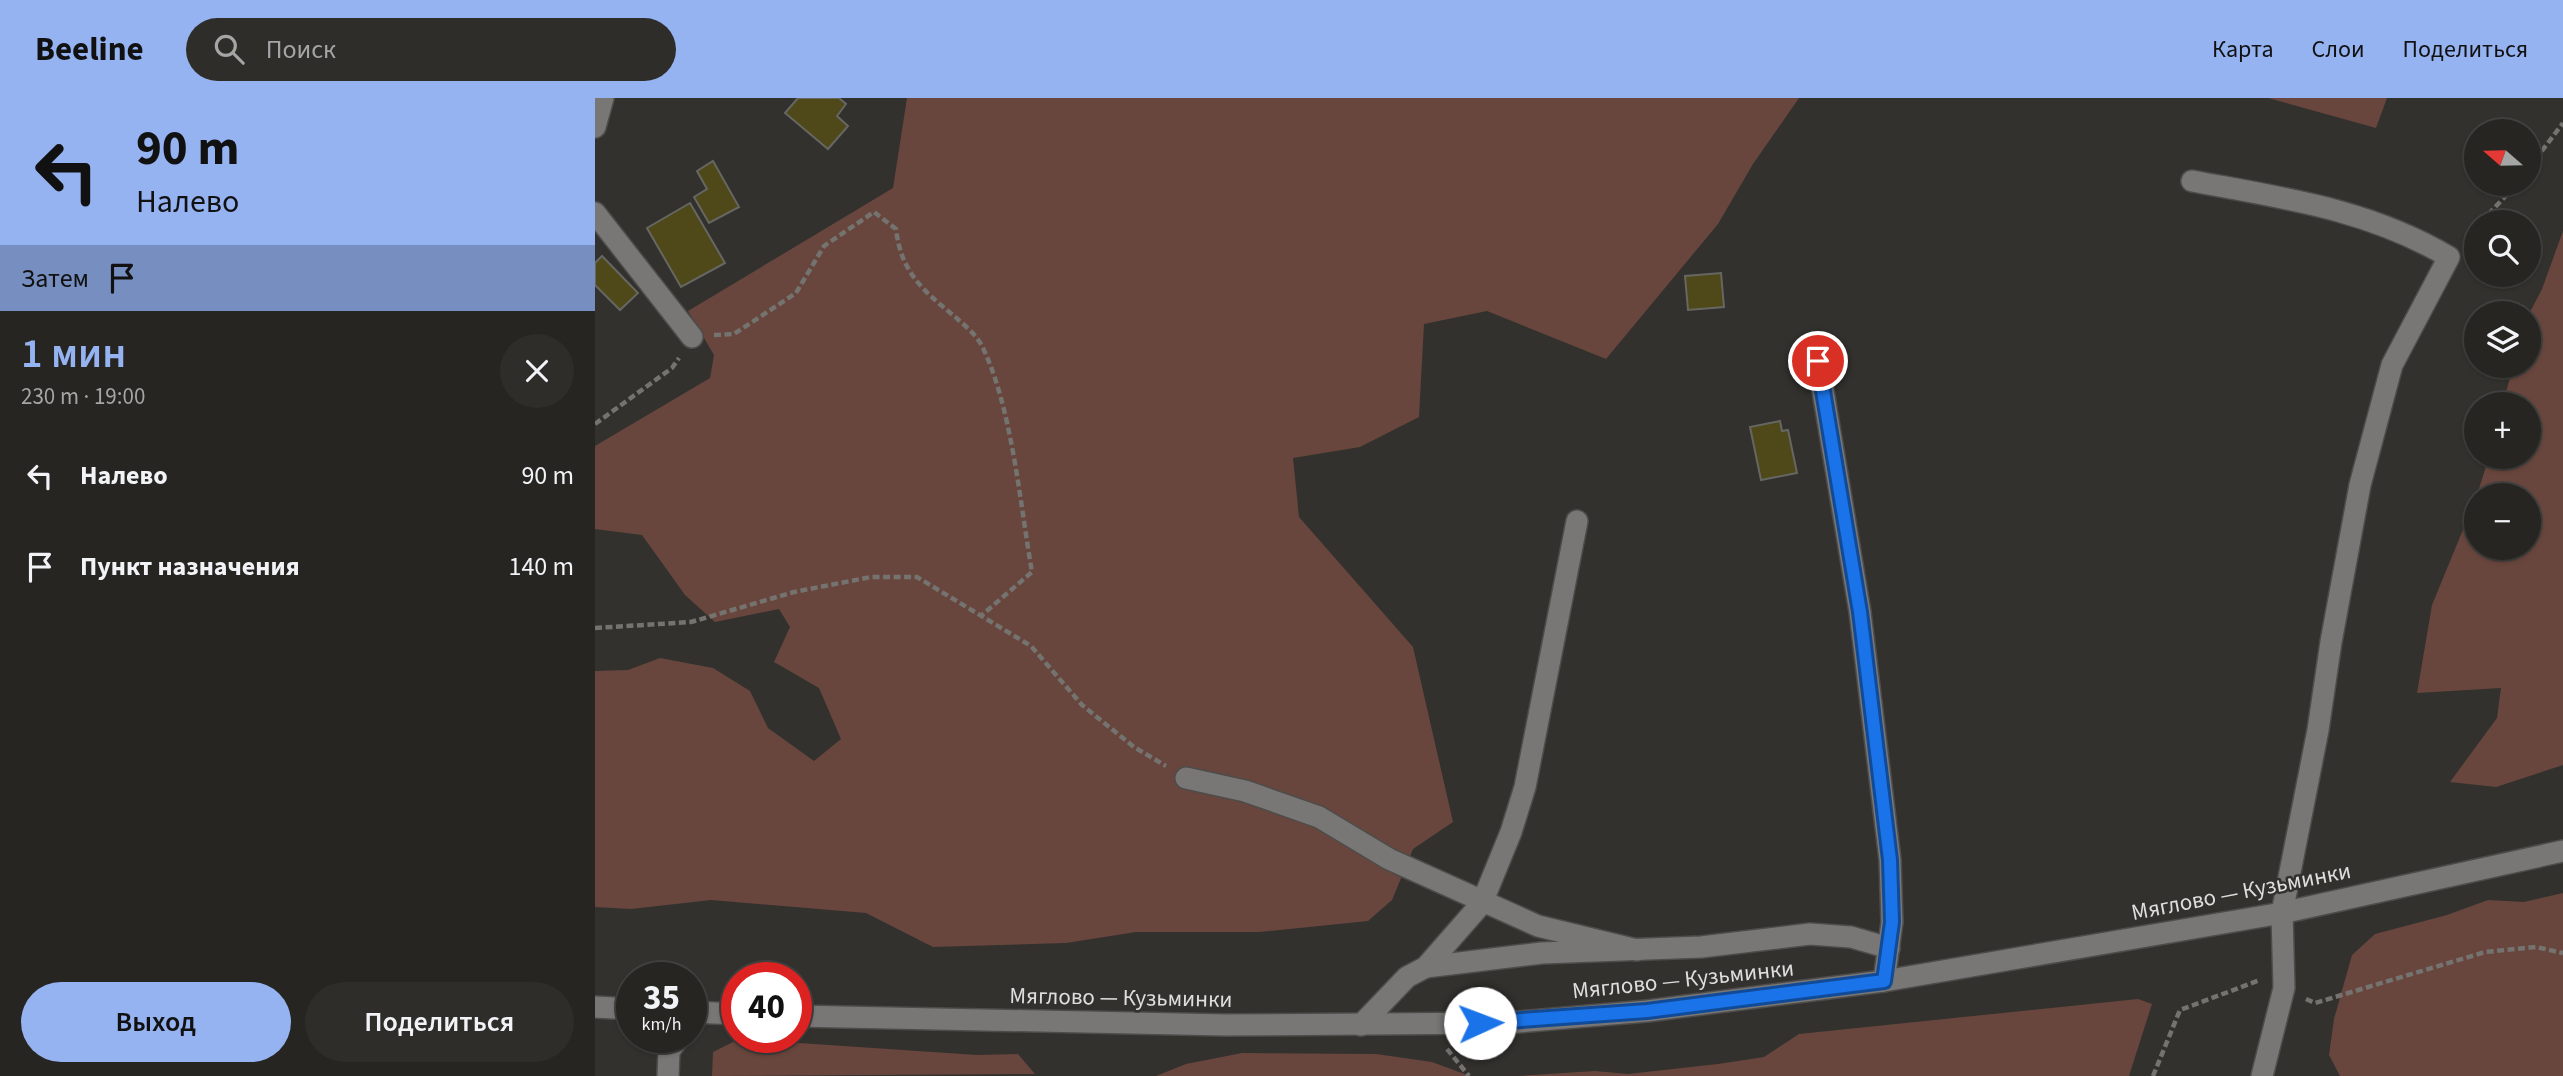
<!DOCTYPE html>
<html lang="ru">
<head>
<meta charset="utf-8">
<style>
  body { margin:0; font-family:"Source Sans 3",sans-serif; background:#2e2d2a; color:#f1f3f6; height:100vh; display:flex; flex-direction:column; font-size:26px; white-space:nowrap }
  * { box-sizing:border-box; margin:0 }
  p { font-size:23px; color:#a4a5a5 }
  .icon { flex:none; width:38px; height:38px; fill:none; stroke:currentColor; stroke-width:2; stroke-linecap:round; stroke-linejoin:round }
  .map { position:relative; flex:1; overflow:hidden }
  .side { display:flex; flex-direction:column; background:#262522; width:595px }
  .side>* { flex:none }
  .banner { background:#95b2f1; color:#111; overflow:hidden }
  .needle { width:46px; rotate:290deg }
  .tools { position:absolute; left:1869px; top:21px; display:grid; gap:14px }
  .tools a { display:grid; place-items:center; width:77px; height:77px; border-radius:50%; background:#262522; box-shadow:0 2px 5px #0004,0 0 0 2px #424240; font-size:35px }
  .speed { position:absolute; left:21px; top:864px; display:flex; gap:14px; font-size:35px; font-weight:700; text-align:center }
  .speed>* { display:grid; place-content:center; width:91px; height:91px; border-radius:50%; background:#262522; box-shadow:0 2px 5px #0004,0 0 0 2px #424240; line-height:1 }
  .speed small { font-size:18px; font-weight:400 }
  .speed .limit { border:10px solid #d22; background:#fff; color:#111 }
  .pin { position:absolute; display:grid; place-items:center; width:60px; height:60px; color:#fff; margin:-30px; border:4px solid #fff; border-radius:50%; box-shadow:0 2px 7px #0007 }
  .me { position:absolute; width:77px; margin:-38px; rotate:88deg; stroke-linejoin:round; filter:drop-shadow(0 0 5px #0008) }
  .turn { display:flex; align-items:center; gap:24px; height:147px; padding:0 21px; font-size:32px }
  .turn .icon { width:91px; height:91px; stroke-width:2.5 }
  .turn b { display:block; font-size:49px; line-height:60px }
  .then { display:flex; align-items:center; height:66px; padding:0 21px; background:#0003; gap:14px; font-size:26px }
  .round { display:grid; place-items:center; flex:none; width:74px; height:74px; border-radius:37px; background:#2e2d2a }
  .head { display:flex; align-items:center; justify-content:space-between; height:119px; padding:0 21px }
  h1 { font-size:42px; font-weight:600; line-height:52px; color:#95b2f1 }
  .button { display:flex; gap:14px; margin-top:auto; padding:14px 21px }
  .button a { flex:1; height:80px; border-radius:42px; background:#95b2f1; color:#111; font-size:28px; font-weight:600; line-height:80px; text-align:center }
  .button a+a { background:#2e2d2a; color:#f1f3f6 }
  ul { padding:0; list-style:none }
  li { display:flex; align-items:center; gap:21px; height:91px; padding:0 21px }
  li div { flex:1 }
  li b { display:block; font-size:26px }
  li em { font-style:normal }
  header { display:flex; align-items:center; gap:42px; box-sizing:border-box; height:98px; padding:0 35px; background:#95b2f1; color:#111 }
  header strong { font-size:33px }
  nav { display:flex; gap:38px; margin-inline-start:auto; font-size:24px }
  .search { width:490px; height:63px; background:#2e2d2a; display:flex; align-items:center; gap:18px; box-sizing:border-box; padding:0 24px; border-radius:38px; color:#a4a5a5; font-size:26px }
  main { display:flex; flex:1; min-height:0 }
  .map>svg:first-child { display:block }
  .green { fill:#68463d }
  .building { fill:#4f4818; stroke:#666663; stroke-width:2 }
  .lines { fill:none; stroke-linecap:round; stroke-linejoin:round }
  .minor-casing { stroke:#4d4c4a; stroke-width:24 }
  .path { stroke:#747370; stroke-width:4.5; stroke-dasharray:7 3.5; stroke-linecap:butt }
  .minor { stroke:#797775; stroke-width:21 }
  .route-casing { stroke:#114b97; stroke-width:18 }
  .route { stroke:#1a73e8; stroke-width:12 }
  .labels { text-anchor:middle; stroke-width:5; stroke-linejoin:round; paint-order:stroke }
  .street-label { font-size:23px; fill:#dfdedd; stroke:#32312e }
</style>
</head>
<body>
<header>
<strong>Beeline</strong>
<div class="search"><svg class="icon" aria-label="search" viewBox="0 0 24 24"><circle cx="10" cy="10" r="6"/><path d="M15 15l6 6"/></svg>Поиск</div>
<nav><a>Карта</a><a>Слои</a><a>Поделиться</a></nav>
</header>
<main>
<section class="side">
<div class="banner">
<div class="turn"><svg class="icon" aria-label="left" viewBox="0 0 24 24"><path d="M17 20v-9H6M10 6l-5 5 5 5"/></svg><div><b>90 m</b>Налево</div></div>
<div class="then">Затем<svg class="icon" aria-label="arrive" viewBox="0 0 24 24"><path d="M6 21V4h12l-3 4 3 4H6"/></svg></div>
</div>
<div class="head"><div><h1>1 мин</h1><p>230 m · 19:00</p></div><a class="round"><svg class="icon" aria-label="close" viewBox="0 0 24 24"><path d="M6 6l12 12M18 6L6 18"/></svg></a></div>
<ul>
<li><svg class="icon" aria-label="left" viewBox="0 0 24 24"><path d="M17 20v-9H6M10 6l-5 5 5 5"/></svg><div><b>Налево</b></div><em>90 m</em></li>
<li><svg class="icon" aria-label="arrive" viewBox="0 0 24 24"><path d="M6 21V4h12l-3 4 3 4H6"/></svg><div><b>Пункт назначения</b></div><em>140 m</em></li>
</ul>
<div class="button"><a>Выход</a><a>Поделиться</a></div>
</section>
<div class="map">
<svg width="1968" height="978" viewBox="0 0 1968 978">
  <rect width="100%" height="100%" fill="#32312e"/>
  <g class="green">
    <path d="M312 0H1204L1158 66 1123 126 1011 261 892 213 829 226 824 319 765 349 698 360 704 419 818 549 858 724 818 751 797 802 773 823 664 834H541L471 845 338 849 271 815 116 802 36 811 0 809V573L33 572 65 560 118 570 155 593 173 630 219 663 246 641 224 590 179 564 195 529 184 511 120 524 90 497 47 437 0 431V348L115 280 119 257 93 213 298 90Z"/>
    <path d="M1673 0H1792L1781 30Z"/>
    <path d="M1968 133V667L1901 689 1855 684 1902 620 1906 590 1822 595 1837 507 1881 400V450H1934V397H1882L1894 359H1934V306H1908L1918 268H1934V216L1947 191Z"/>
    <path d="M1968 795V978H1745L1734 957 1739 921 1757 857 1780 836 1852 817 1893 802 1929 804Z"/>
    <path d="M1543 901 1557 906 1534 978H922L1000 973 1033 976 1123 966 1169 959 1204 936Z"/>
    <path d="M144 941 382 957 423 956 440 976 117 978 118 954Z"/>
    <path d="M647 955 781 956 837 964 875 978H561L591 966Z"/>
  </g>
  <g class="building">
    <path d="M203 0H244L251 6 242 18 253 28 233 51 190 15Z"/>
    <path d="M118 63 144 109 114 125 99 99 112 91 102 73Z"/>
    <path d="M95 105 130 165 86 189 52 130Z"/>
    <path d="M7 158 43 195 25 212 0 187V165Z"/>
    <path d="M1126 175 1129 209 1093 212 1090 178Z"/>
    <path d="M1185 323 1187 333 1193 332 1202 375 1166 382 1155 329Z"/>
  </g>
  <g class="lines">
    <g class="minor-casing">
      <g id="minor">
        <path d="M0 29 8 0"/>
        <path d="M1597 83C1688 100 1773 111 1854 159L1797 267 1765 387 1736 544 1723 632 1687 815 1689 890 1667 978"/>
        <path d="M0 115 97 239"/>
        <path d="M1223 263 1265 514 1295 762 1297 824 1289 883"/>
        <path d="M591 680 650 693 724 719 794 761 943 828 1042 852"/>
        <path d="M831 869 947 855 1106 849 1215 836 1256 839 1294 850"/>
        <path d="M0 909 37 911"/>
        <path d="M96 914 142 916"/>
        <path d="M201 918 631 927 912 925 1052 913 1289 883 1687 815 1968 753"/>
        <path d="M766 927 812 879 831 869 887 805 916 734 930 689 982 423"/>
        <path d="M73 978 74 953 84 940"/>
      </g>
    </g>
    <g class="path">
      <path d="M1934 70 1968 25"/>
      <path d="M1886 124 1922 86"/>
      <path d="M1871 140 1881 130"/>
      <path d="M119 237 139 236 201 195 229 148 279 114 301 131C306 173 326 191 358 217 368 226 381 236 387 248 417 309 425 406 437 474L387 517"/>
      <path d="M0 326 77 270 84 260"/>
      <path d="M0 530 96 524 199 494 276 479H322L436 548 487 607 539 649 571 668"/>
      <path d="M1711 901 1720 905 1890 854 1941 849 1968 855"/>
      <path d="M852 951 874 978"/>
      <path d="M1558 978 1585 912 1665 882"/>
    </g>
    <use href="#minor" class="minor"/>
  </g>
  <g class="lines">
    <g class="route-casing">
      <path id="route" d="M885 925 1052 913 1289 883 1297 824 1295 762 1265 514 1223 263"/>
    </g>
    <use href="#route" class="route"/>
  </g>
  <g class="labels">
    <g class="street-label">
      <text transform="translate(1646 793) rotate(-11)" y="8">Мяглово — Кузьминки</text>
      <text transform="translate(1088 881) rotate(-6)" y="8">Мяглово — Кузьминки</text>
      <text transform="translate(526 899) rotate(1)" y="8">Мяглово — Кузьминки</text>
    </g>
  </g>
</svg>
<div class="tools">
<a><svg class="needle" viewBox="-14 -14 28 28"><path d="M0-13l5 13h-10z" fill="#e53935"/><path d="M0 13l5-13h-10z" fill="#a4a5a5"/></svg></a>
<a><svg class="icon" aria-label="search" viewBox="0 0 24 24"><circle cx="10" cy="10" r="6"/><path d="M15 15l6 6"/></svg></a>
<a><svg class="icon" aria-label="layers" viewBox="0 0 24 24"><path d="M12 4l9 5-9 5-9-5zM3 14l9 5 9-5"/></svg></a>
<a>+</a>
<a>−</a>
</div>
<div class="speed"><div>35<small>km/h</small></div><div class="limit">40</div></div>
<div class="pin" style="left:1223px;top:263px;background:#d93025"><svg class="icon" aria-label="arrive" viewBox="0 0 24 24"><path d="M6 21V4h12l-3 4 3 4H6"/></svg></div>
<svg class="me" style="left:885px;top:925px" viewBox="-20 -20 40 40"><circle r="19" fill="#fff"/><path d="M0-13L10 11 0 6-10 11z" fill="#1a73e8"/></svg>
</div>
</main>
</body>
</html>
